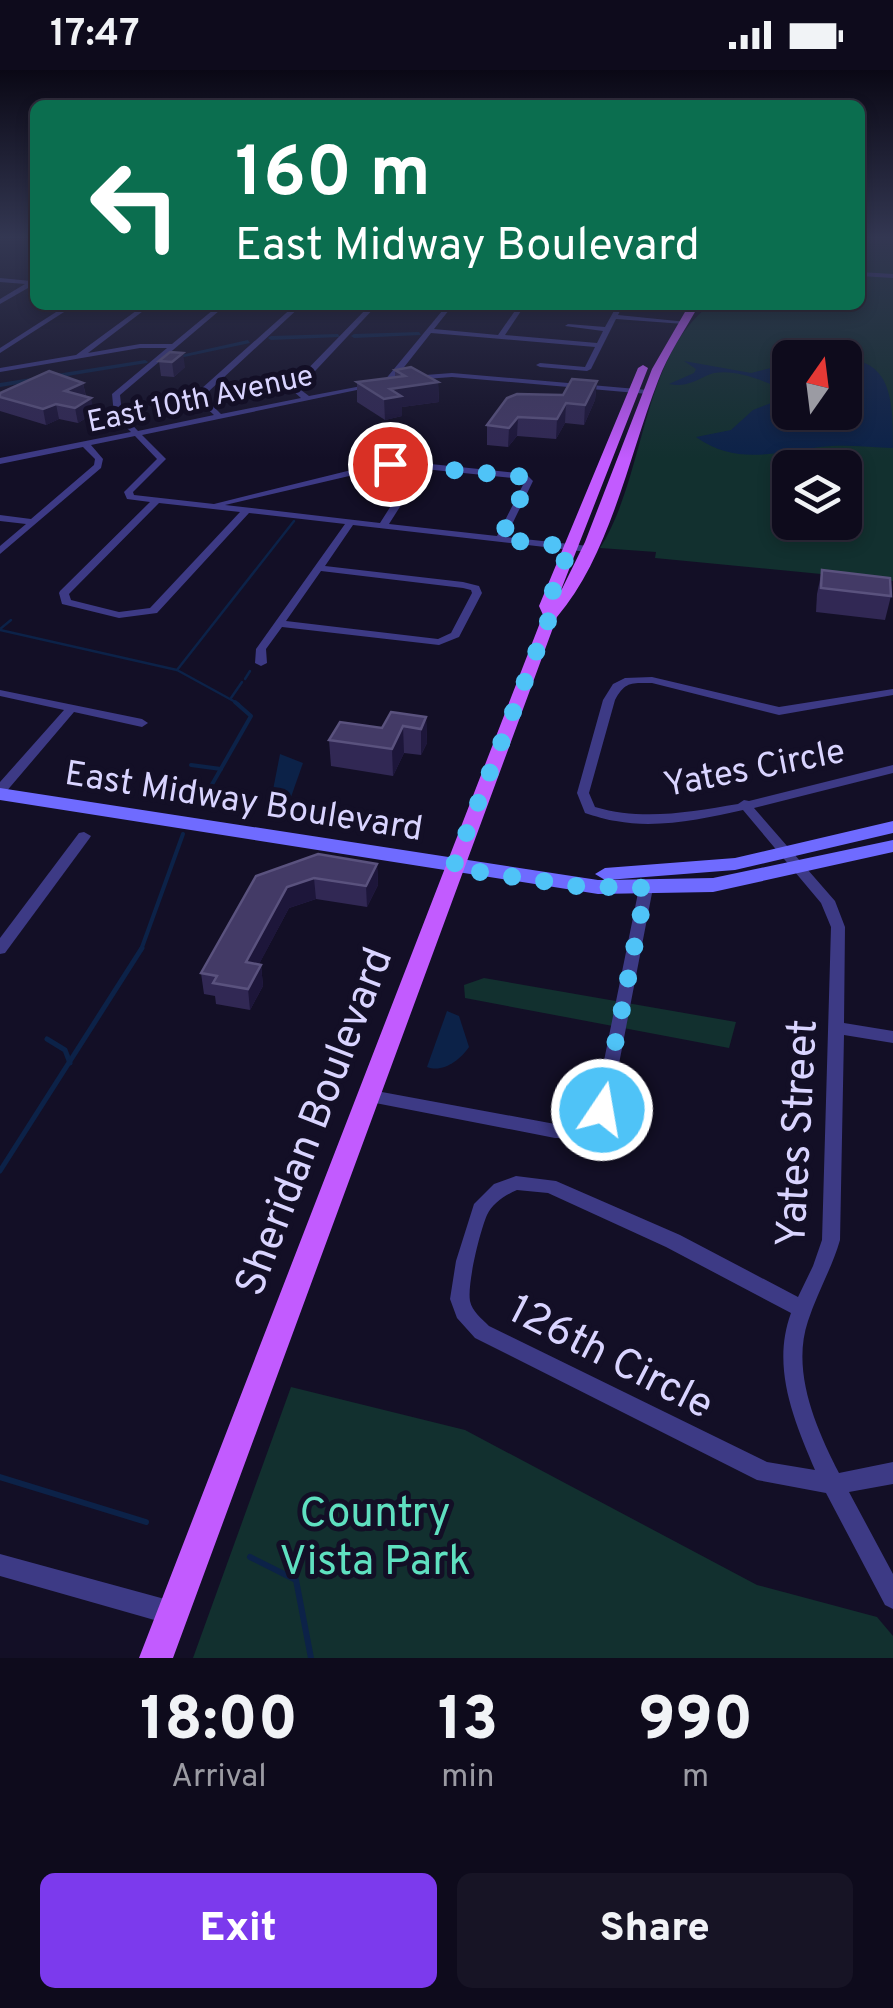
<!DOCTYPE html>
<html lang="en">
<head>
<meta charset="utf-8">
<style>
  body { margin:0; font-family:Overpass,sans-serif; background:#171425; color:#f1f3f6; height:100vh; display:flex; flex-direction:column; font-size:38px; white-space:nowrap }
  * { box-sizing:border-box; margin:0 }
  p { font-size:32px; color:#9b9ba3 }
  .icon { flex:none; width:55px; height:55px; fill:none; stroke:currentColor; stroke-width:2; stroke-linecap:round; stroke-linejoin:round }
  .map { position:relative; height:1588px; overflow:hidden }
  .side { display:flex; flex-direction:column; background:#0e0b1c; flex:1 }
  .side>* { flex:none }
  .banner { position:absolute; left:30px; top:30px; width:835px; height:210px; border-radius:15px; box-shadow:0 5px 15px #0003,0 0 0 2px #2e2b3b; background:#0b6e4f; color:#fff; overflow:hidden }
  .needle { width:65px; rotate:14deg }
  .fabs { position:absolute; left:772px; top:270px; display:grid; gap:20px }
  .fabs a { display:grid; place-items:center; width:90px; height:90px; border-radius:15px; background:#0e0b1c; box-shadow:0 5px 15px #0003,0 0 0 2px #2e2b3b; font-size:50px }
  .pin { position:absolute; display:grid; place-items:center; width:85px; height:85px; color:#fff; margin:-42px; border:5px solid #fff; border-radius:50%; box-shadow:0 2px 10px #0007 }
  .me { position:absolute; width:110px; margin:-55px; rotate:12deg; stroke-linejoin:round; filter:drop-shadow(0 0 8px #0008) }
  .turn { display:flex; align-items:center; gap:35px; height:210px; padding:0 40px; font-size:45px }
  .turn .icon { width:130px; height:130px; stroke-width:2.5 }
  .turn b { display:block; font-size:70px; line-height:85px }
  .eta { display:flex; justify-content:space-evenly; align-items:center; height:170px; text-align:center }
  .eta b { font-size:60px; font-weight:800; line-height:70px }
  .primary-button { display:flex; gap:20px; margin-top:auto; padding:20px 40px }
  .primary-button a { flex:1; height:115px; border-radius:15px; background:#7c3aed; color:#fff; font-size:40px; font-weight:800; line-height:115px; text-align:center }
  .primary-button a+a { background:#171425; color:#f1f3f6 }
  .status { display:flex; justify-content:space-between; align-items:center; height:70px; padding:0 50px; background:#0e0b1c; direction:ltr }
  .status svg { height:28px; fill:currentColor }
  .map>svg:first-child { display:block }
  .green { fill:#12302f; fill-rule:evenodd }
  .water { fill:#0c2248 }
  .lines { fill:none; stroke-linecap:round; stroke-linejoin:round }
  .stream-far3 { stroke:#0c2248; stroke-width:2.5 }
  .stream-far2 { stroke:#0c2248; stroke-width:4 }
  .stream-far1 { stroke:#0c2248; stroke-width:5 }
  .stream { stroke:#0c2248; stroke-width:6 }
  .canal { fill:#0c2248; fill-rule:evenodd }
  .street { fill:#3d3a85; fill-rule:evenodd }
  .secondary { fill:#6f6bff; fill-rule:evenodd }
  .primary { fill:#c25bff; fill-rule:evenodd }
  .wall { fill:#312854 }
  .shaded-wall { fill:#1d163a }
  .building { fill:#433a66; stroke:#5a527e; stroke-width:2.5 }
  .route { stroke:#4fc3f7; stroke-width:18; stroke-dasharray:0 32.4 }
  .labels { text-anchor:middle; stroke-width:10; stroke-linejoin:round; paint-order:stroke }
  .far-street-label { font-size:30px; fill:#d9d4ff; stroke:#130f26 }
  .street-label { font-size:35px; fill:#d9d4ff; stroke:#130f26 }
  .near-street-label { font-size:42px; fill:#d9d4ff; stroke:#130f26 }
  .near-park-label { font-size:42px; fill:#5fe0c0; stroke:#130f26 }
</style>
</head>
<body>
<div class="status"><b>17:47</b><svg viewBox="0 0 49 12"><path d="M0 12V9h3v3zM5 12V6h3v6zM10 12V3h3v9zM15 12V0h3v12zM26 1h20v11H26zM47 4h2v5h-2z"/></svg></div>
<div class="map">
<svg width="893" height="1588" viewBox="0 0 893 1588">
  <rect width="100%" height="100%" fill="#130f26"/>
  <g class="green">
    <path d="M860 167H893V205L860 203Z"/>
    <path d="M860 205 893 207V511L655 488 656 482 600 478C646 406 641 287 710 235H860ZM790 288H845V342H790ZM790 398H845V452H790Z"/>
    <path d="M484 908 736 952 729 978 465 928 464 915Z"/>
    <path d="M291 1317 465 1360 757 1515 877 1547 893 1566V1588H193Z"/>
  </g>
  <g class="water">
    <path d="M845 289C893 291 893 334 893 378 869 377 844 374 820 377 775 382 737 396 696 367L731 360 753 340 787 327 785 321C766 311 727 295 706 306 693 312 685 317 669 314L694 303 696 299 684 291 751 303 790 293V342H845Z"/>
    <path d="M280 684 303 693 291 727 272 725Z"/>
    <path d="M447 941 459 946 469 977C460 990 443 1003 427 997Z"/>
  </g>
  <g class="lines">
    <g class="stream-far3">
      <path d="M0 559 11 550"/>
      <path d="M0 560 177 600 239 634"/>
      <path d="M177 600 294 451"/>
      <path d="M245 609 250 601"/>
      <path d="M231 628 242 612"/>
    </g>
    <g class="stream-far2">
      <path d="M191 695 221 699"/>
      <path d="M202 732 251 646 235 632"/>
      <path d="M141 880 183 764"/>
    </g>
    <g class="stream-far1">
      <path d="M47 969 65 980 70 993"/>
      <path d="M0 1101 142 878"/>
    </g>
    <g class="stream">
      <path d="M0 1407 146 1452"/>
      <path d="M250 1487 296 1510 311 1588"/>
    </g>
    <g class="canal">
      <path d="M419 262 421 265 354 268 351 266 354 264Z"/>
      <path d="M338 264 340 267 271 270 268 268 271 266Z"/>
      <path d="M248 270 250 273 170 290 167 288Z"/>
      <path d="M145 290 148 292 147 293 0 317V313Z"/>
    </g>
    <g class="street">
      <path d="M860 202 893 204V208L860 206Z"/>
      <path d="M0 208 31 211 35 209V214L0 234V229L25 214 0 212Z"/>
      <path d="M67 235H75L0 283V278Z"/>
      <path d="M144 235H151L88 283 140 274H172L219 235H226L120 325 122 344 138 361 214 345 199 331 201 319 295 235H302L208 322 207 330 221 344 301 328 293 321 295 312 370 235H377L302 315 301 320 309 326 372 314 376 316 142 365 166 389 133 422 134 425 214 434 392 390 526 404 533 411 506 467 588 476 593 479 588 482 353 455 325 496 463 512 479 516 482 523 459 567 439 575 282 557 266 579 267 593 261 596 255 593 256 579 345 454 249 443 157 543 119 548 62 534 59 523 60 521 150 432 127 429 124 422 157 389 135 366 91 375 103 389 101 398 0 484V476L26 454 0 451V445L31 449 94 395 95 389 83 377 0 394V388L131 362 114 345 112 324 167 278H140L0 302V298L76 285ZM392 396 415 398 380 453 225 435ZM424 399 523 409 525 411 497 466 389 454ZM159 433 240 442 150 538 119 542 71 530 69 524ZM321 501 463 518 471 520 472 523 451 563 438 569 286 551Z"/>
      <path d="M447 235H453L434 259 498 265 519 235H525L505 265 597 273 603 261 565 256 568 254 605 257 615 239 593 235H623L618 245 687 252 684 254 616 249 591 299 587 301 540 297 536 295 540 293 585 297 595 277 431 263 390 315H384V311Z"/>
      <path d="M452 303 648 320 652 322 648 324 452 307 412 310 408 308 412 306Z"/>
      <path d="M652 607 779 637 893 619V625L779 645 652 613C632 613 625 611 615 630L589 723 595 737C643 751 690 742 738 734L744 730 749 731 893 695V703L754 738 835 831 845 857 844 953 893 961V973L844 965 840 1170C832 1198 817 1223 808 1251 791 1301 816 1358 839 1403L893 1392V1414L849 1422 893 1504V1539L885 1535 826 1423 757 1410 475 1268 457 1248 450 1229 456 1191 474 1134 494 1114 516 1106 556 1111 680 1165 798 1227 813 1196 822 1170 831 857 821 833 743 740C703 749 657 759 616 751 606 750 595 746 585 743L577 723 603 630 613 614 625 608ZM517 1120 548 1123 666 1177 791 1243C771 1297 794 1350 815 1400L767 1392 489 1256C482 1249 472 1241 470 1231 467 1214 480 1161 487 1145 492 1134 505 1125 517 1120Z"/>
      <path d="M0 620 142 649 148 653 142 657 74 642 5 723 0 724V712L64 640 0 626Z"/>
      <path d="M84 762 91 766 89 769 5 883 0 884V868L79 763Z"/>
      <path d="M646 813 653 818 612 1030C603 1058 585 1069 555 1068L365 1031 363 1026 365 1021 371 1020 555 1054C576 1055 588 1050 596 1030L639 818Z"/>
      <path d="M0 1484 172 1531 180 1535 184 1543 180 1551 172 1555 0 1506Z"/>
    </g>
    <path class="secondary" d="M0 718 598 810H605L595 804 605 798 735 788 893 751V763L735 800 607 810 713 808 893 770V782L713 822 598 824 0 730Z"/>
    <path class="primary" d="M689 235H699C685 260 668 284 658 311 629 386 610 485 557 547L173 1588H139L543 545 539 536 638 298 643 295 648 298 559 525 585 472 652 299Z"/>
  </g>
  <g class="wall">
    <path d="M170 282 185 297 174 307 161 306 159 291Z"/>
    <path d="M395 300 438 312 439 332 402 337V346L385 350 357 332V312L395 307Z"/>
    <path d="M597 311 595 330 584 355 565 353 556 369 517 366 508 377 487 375V355Z"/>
    <path d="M83 313 86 326 94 343 78 353 59 349 46 355 0 341V323Z"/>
    <path d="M822 500 891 526 885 550 816 542 817 524Z"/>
    <path d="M426 647 427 673 421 685 404 683 393 706 331 696 329 670Z"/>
    <path d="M318 784 377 794 378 815 367 837 316 829 289 838 259 894 261 895 263 916 250 940 216 934 215 926 204 924 201 903Z"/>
  </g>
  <g class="shaded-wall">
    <path d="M183 283 185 297 174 307 172 292Z"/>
    <path d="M597 311 595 330 584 355 585 335Z"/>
    <path d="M438 312 439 332 402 337V346L385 350 384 329 390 319Z"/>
    <path d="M83 313 86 328 65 321Z"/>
    <path d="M91 328 94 343 78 353 75 338Z"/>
    <path d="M566 333 565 353 556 369 557 349Z"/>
    <path d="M56 334 59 349 46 355 43 339Z"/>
    <path d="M518 347 517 366 508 377 509 358Z"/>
    <path d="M426 647 427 673 421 685V659Z"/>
    <path d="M403 656 404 683 393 706 392 679Z"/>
    <path d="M377 794 378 815 367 837 366 816Z"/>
    <path d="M314 808 316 829 289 838 249 913 246 892 287 817Z"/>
    <path d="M261 895 263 916 250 940 248 919Z"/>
  </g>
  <g class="building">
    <path d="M170 282 183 283 172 292 159 291Z"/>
    <path d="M411 297 438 312 390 319 401 326 384 329 357 312 405 306 395 300Z"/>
    <path d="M49 301 83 313 65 321 91 328 75 338 56 334 43 339 0 327V323Z"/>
    <path d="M572 309 597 311 585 335 566 333 557 349 518 347 509 358 487 355 507 328 517 324 563 325Z"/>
    <path d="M822 500 890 508 891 526 821 518Z"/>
    <path d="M391 642 426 647 421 659 403 656 392 679 329 670 340 652 382 658Z"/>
    <path d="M318 784 377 794 366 816 314 808 287 817 246 892 261 895 248 919 213 913 217 906 201 903 256 806Z"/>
  </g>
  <linearGradient id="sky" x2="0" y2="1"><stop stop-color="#0a0815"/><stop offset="0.43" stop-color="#333752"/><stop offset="1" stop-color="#333752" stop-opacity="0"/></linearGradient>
  <rect width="893" height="389" fill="url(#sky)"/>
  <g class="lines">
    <path class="route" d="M390 394 526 407 529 411 500 469 570 477 547 536 550 546 453 798 577 816 646 818 602 1040"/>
  </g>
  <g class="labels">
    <g class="far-street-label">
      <text transform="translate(200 328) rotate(-12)" y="10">East 10th Avenue</text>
    </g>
    <g class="street-label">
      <text transform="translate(754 697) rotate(-11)" y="12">Yates Circle</text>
      <text transform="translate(244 730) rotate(9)" y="12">East Midway Boulevard</text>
    </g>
    <g class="near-street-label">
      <text transform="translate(312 1051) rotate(-69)" y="15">Sheridan Boulevard</text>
      <text transform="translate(795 1063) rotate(-87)" y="15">Yates Street</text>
      <text transform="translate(612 1285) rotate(27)" y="15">126th Circle</text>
    </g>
    <g class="near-park-label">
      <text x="375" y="1456">Country<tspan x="375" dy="48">Vista Park</tspan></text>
    </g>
  </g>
</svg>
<div class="fabs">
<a><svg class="needle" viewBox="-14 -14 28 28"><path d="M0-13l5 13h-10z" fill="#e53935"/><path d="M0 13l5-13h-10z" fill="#9b9ba3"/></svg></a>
<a><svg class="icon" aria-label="layers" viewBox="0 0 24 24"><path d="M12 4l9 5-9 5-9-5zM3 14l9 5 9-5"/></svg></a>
</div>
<div class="pin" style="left:390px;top:394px;background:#d93025"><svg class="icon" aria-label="arrive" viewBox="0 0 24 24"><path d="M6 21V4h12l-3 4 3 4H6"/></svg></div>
<svg class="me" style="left:602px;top:1040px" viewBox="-20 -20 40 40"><circle r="17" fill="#4fc3f7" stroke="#fff" stroke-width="3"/><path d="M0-11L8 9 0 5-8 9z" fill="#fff"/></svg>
<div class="banner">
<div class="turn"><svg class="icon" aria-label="left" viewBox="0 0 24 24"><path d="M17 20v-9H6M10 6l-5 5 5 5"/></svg><div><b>160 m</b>East Midway Boulevard</div></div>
</div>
</div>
<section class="side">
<div class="eta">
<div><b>18:00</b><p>Arrival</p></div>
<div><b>13</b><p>min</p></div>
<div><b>990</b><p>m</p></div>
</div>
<div class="primary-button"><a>Exit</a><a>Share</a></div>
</section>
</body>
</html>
